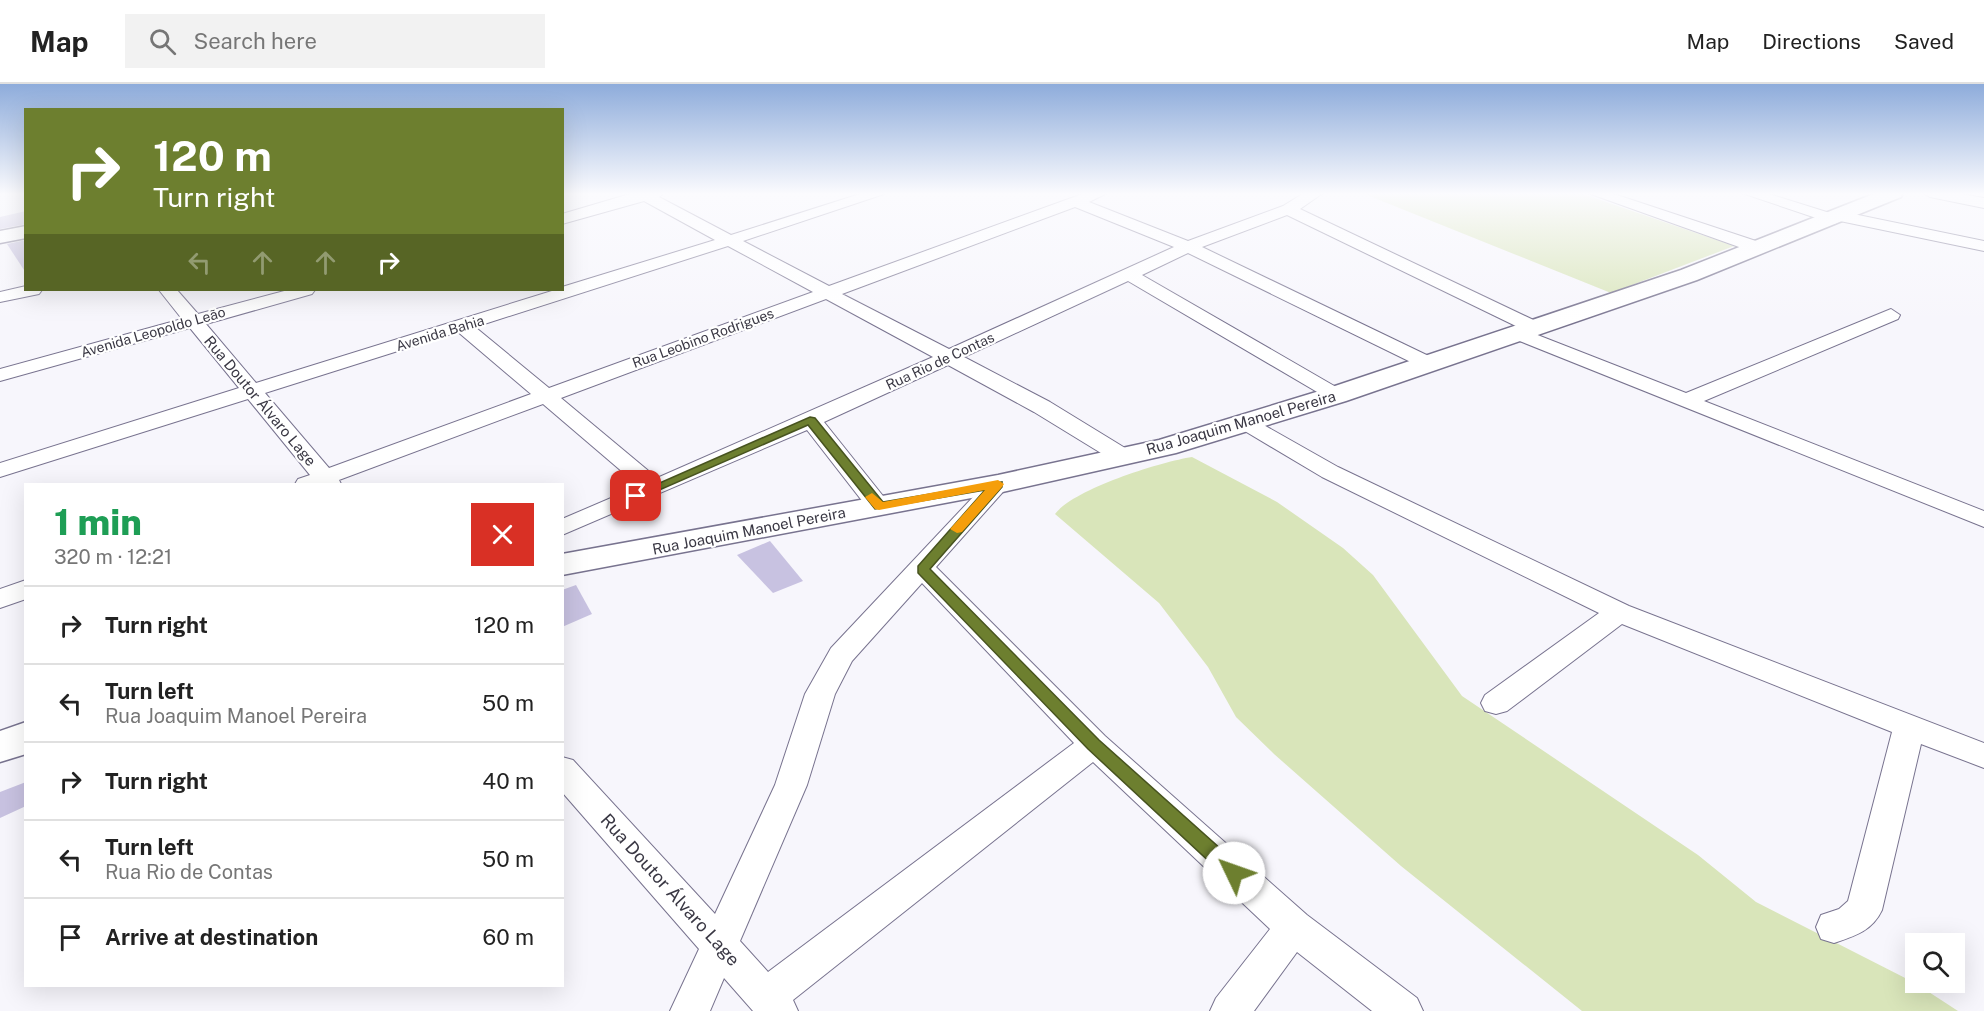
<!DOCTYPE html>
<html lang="en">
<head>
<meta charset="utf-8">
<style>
  body { margin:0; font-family:"Public Sans",sans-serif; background:#f2f2f2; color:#222; height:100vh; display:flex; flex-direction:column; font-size:22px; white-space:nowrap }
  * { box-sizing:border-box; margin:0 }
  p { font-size:20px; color:#767676 }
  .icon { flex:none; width:33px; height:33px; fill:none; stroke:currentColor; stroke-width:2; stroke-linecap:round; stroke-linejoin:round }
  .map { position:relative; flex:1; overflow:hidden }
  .sheet { position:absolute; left:24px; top:399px; width:540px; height:504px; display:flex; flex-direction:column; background:#fff; border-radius:0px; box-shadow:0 6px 24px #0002 }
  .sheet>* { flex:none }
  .banner { position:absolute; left:24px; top:24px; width:540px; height:183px; border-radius:0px; box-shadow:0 6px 24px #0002; background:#6d7f2f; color:#fff; overflow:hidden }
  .tools { position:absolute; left:1905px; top:849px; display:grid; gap:12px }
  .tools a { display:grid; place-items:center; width:60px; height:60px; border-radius:0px; background:#fff; box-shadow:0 6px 24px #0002; font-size:30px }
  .pin { position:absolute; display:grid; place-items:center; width:51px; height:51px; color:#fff; margin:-26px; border-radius:12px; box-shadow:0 3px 9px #0006 }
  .me { position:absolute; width:66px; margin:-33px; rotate:312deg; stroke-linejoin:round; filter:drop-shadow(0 0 4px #0008) }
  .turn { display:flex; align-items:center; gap:21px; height:126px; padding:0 30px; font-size:27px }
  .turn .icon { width:78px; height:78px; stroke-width:2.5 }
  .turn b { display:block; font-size:42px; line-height:51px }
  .lanes { display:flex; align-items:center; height:57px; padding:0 30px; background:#0003; justify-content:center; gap:30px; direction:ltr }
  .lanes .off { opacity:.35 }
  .round { display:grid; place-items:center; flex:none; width:63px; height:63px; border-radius:0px; background:#f2f2f2 }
  .headline { display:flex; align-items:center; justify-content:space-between; height:102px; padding:0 30px }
  h1 { font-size:36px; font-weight:800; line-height:45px; color:#1e9e55 }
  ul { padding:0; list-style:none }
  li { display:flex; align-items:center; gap:18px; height:78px; padding:0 30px; border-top:2px solid #e0e0e0 }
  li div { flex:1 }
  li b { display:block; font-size:22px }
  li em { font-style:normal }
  header { display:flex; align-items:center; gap:36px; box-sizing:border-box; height:84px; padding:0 30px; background:#fff; border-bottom:2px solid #e0e0e0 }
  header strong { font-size:28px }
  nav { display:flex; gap:33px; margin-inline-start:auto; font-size:21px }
  .search { width:420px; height:54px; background:#f2f2f2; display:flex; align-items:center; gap:15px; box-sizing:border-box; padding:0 21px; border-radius:0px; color:#767676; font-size:22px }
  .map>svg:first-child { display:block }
  .green { fill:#d9e5ba }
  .building { fill:#c8c2e1 }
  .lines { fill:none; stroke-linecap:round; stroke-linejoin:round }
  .street-casing { stroke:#78738f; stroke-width:2 }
  .secondary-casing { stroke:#78738f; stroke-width:3 }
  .street { fill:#fff; fill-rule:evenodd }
  .secondary { fill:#fff; fill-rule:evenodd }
  .route { fill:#6d7f2f; stroke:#47531f; stroke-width:1.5 }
  .slow { fill:#f59e0b }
  .labels { text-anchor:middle; stroke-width:4.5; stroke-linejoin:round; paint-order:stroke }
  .far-street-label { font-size:14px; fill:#3a3844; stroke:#fff }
  .street-label { font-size:15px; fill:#3a3844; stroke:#fff }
  .near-street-label { font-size:18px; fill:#3a3844; stroke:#fff }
</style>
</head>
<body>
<header>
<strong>Map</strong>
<div class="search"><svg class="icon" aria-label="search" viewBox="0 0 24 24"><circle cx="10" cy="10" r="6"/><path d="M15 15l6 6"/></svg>Search here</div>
<nav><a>Map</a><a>Directions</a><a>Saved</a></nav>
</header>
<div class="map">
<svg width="1984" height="927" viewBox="0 0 1984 927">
  <rect width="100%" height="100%" fill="#f7f6fc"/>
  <g class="green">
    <path d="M1362 109H1580L1734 162 1611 209Z"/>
    <path d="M1192 373 1277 418 1343 464 1373 491 1462 612 1698 771 1756 818 1915 899 1958 927H1582L1401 782 1274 670 1236 633 1208 583 1159 519 1055 430C1074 405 1160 378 1192 373Z"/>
  </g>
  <g class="building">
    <path d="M26 127V140L0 145V133Z"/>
    <path d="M26 156V189L7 160Z"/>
    <path d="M770 457 803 497 773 509 737 471Z"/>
    <path d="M576 501 592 530 562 543V506Z"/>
    <path d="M26 698V722L0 734V708Z"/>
  </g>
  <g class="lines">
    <g class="street-casing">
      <g id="street">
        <path d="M633 109H664L659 113 731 151 863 109H887L743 157 829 202 1085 109H1107L1089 118 1188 157 1283 122 1304 109H1323L1300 125 1542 240 1544 244 1535 250 1686 309 1891 225 1900 231 1898 235 1704 317 1984 427V443L1512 254 1509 250 1512 246 1522 245 1287 131 1202 163 1437 276 1440 280 1437 284H1423L1188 169 1142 191 1343 307 1346 311 1343 315H1329L1128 197 964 273 1050 318 1130 367 1133 372 1130 377H1114L1034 328 948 281 824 338 891 422 888 427 879 429 870 427 807 346 562 451V435L639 402 543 320 339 396 341 400H295L298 395 310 391 248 315 0 393V379L239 304 190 244 0 297V285L182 235 159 206H177L198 230 288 206H315L312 210 206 240 256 299 555 206H562V203L715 156 644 117 562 140V130ZM1075 123 1174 163 949 265 842 210ZM728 162 813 208 549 304 475 243ZM826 215 933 273 657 394 561 314ZM458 248 531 310 329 384 265 309Z"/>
        <path d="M1588 109H1611L1765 160 1767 164 1759 169 1753 168Z"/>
        <path d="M1742 109H1766L1833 130 1839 127 1984 157V167L1840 137 1834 140Z"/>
        <path d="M1923 109H1956L1984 114V124L1930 113Z"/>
        <path d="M26 202V206H42L39 210 0 218V208Z"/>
        <path d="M1246 331 1338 383 1629 522 1984 659V684L1921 660 1882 826C1872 847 1855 852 1834 859L1821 855 1816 843 1821 831 1839 825 1848 817 1892 648 1622 540 1507 627 1496 630 1485 627 1481 619 1485 611 1599 529 1322 393 1238 343 1235 338 1238 333Z"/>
        <path d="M998 393 1006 395 1010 400 936 483 1105 652 1307 831 1417 914 1423 927H1372L1297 868 1254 927H1210L1216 914 1270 845 1093 678 793 916 798 927H753L724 894 710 927H670L699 865 562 708V673L573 676 715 830 775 701 805 610 831 564 990 395ZM922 499 1074 659 768 888 740 857 807 701 835 610 852 577Z"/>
        <path d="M26 496V515L0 524V505Z"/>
      </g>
    </g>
    <g class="secondary-casing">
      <g id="secondary">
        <path d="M1876 109H1903L1901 113 1697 196 1346 317 1176 369 998 409 562 491V470L998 391 1159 356 1326 305 1681 186Z"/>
        <path d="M26 142V154L0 159V147Z"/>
        <path d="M26 638V670L0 678V647Z"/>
      </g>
    </g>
    <use href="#street" class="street"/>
    <use href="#secondary" class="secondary"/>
  </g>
  <linearGradient id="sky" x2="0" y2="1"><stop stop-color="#8eacdb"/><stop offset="0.46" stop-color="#fbfbfe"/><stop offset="1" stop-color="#fbfbfe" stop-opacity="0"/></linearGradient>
  <rect width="1984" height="239" fill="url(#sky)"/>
  <path class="route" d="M810 333 815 334 883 418 1002 398V403L930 485 1099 656 1241 783 1244 789 1241 795 1234 797 1228 795 1088 665 918 489V482L985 406 875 425 808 341 641 414H632L630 412Z"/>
  <path class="slow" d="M998 396 1004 400 1002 403 962 448 957 449 950 445 985 406 879 426 875 425 865 413 872 409 883 418Z"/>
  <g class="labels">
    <g class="far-street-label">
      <text transform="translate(153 248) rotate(-16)" y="5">Avenida Leopoldo Leão</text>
      <text transform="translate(440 249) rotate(-17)" y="5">Avenida Bahia</text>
      <text transform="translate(703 254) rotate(-20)" y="5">Rua Leobino Rodrigues</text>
      <text transform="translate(940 277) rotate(-25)" y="5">Rua Rio de Contas</text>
    </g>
    <g class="street-label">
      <text transform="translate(260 317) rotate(50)" y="5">Rua Doutor Álvaro Lage</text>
      <text transform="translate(1241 339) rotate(-16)" y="5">Rua Joaquim Manoel Pereira</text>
      <text transform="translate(749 447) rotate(-11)" y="5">Rua Joaquim Manoel Pereira</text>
    </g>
    <g class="near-street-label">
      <text transform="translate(670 806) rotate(48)" y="6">Rua Doutor Álvaro Lage</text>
    </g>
  </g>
</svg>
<div class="tools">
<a><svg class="icon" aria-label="search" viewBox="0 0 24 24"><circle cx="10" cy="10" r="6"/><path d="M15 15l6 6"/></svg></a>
</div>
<div class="pin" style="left:636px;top:412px;background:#d93025"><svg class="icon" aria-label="arrive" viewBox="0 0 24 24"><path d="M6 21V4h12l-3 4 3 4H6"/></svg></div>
<svg class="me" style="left:1234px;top:789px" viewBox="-20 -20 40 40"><circle r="19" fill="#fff"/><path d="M0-13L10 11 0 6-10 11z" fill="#6d7f2f"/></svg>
<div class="banner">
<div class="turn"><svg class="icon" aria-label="right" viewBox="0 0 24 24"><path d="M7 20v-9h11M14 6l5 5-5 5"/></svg><div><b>120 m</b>Turn right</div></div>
<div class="lanes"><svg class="icon off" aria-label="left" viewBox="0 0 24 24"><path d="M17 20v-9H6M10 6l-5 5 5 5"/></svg><svg class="icon off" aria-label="ahead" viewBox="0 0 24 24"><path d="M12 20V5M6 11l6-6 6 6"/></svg><svg class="icon off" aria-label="ahead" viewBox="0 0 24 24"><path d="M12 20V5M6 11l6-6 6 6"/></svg><svg class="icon" aria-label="right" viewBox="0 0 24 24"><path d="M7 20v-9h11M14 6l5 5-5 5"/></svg></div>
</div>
<section class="sheet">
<div class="headline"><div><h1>1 min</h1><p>320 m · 12:21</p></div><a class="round" style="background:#d93025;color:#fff"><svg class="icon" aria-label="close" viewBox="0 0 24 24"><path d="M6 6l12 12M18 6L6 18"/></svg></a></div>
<ul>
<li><svg class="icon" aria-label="right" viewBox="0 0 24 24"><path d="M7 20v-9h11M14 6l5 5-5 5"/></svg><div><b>Turn right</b></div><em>120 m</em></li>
<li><svg class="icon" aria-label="left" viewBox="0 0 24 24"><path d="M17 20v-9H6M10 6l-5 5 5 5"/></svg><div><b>Turn left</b><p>Rua Joaquim Manoel Pereira</p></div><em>50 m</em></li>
<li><svg class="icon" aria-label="right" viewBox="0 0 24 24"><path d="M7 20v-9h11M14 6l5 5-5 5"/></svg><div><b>Turn right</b></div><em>40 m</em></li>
<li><svg class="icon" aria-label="left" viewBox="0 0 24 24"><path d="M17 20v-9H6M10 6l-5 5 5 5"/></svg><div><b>Turn left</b><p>Rua Rio de Contas</p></div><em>50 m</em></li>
<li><svg class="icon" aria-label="arrive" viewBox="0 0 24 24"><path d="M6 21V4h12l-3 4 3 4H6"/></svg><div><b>Arrive at destination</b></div><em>60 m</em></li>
</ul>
</section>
</div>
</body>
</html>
